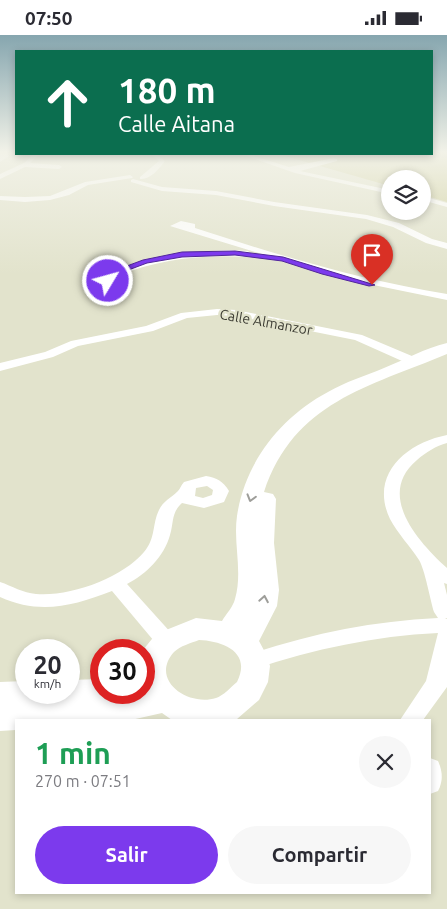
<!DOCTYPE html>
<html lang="es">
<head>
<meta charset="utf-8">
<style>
  body { margin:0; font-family:Ubuntu,sans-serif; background:#f7f7f7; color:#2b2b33; height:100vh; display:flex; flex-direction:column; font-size:19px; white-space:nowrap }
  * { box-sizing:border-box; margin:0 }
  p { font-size:16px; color:#7c7c81 }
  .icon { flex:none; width:28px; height:28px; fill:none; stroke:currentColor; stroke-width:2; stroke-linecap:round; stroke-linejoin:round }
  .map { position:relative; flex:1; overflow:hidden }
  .details { position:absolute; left:15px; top:684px; width:416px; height:175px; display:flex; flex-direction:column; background:#fff; border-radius:0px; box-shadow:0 2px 8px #0003 }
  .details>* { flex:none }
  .top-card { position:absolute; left:15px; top:15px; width:418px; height:105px; border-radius:0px; box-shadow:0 2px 8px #0003; background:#0b6e4f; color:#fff; overflow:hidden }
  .buttons { position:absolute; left:381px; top:135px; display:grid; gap:10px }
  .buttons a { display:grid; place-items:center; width:50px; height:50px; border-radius:50%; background:#fff; box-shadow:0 2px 8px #0003; font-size:25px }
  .speed { position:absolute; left:15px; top:604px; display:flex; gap:10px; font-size:25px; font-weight:700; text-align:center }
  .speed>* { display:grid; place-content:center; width:65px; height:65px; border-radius:50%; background:#fff; box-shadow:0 2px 8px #0003; line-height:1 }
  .speed small { font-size:12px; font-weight:400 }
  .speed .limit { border:8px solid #d22; background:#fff; color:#111 }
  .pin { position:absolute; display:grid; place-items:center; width:42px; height:42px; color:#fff; margin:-51px -21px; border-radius:50% 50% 50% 0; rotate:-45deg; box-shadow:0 0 5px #0007 }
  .pin .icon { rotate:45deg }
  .me { position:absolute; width:55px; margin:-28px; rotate:53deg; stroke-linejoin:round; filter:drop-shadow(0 0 4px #0008) }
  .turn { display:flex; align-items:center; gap:18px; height:105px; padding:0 20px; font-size:22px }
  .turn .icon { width:65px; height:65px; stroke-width:2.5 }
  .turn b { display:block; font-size:35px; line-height:42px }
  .round { display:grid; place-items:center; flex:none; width:52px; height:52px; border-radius:26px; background:#f7f7f7 }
  .head { display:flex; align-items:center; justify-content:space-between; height:85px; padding:0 20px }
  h1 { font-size:30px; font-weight:700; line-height:38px; color:#1e9e55 }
  .action { display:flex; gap:10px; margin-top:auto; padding:10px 20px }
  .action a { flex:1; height:58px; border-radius:30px; background:#7c3aed; color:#fff; font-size:20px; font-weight:700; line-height:58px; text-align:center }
  .action a+a { background:#f7f7f7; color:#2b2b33 }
  .status { display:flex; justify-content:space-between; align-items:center; height:35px; padding:0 25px; background:#fff; direction:ltr }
  .status svg { height:14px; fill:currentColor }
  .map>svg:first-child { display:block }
  .green { fill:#cfcf9b }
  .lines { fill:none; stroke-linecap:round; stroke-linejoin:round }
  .street { fill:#fff; fill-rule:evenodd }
  .secondary { fill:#fff; fill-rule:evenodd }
  .oneway { stroke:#9e9e9a }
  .route { fill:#7c3aed; stroke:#51269a }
  .labels { text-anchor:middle; stroke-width:5; stroke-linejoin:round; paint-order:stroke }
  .far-street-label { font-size:14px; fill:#3d3d34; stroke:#e2e3cc }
</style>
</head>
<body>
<div class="status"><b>07:50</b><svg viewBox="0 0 49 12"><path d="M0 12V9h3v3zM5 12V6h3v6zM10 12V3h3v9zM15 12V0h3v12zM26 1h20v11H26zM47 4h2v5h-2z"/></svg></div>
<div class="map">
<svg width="447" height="874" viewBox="0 0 447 874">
  <rect width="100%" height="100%" fill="#e2e3cc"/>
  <path class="green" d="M431 117H447V167L423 160 422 144H390V151L278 119H431Z"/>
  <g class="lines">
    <g class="street">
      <path d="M34 119H40L30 128 59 130 62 132 59 134 25 132 0 144V139L24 128Z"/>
      <path d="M151 119H157L165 126C159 134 150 145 140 144V142L159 126Z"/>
      <path d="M240 119H248L289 132 334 123 337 124V126L300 136 390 155V159L295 138Z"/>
      <path d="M130 140 133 142 132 143 88 150 69 160 50 165 25 167 0 165V161L25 162 50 161 85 147Z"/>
      <path d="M133 144 162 152 216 156 274 167 367 180 399 188 432 204 447 208V214L426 208 393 192 366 184 274 171 216 160 162 156 131 147V145Z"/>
      <path d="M422 161 447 168V172L422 165Z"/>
      <path d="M181 186 195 189V193C278 220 360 245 447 259V265L344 244 170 191Z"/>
      <path d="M230 215 248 216 252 219 248 222C202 219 159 224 117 241L114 246C105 251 94 252 86 244L93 238 108 237 140 226 178 218ZM103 242 106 243 97 244Z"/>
      <path d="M217 274 236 275 362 300 419 324 421 327 415 331 411 330 355 305 236 281 217 280 187 283 153 296 78 311 53 322 0 336V328L45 317 71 306 146 291 181 278Z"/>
      <path d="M447 400V408C436 411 426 417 417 425 376 459 417 506 447 533V549L444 548 447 560V583L445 584H447V652L423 685H400L426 646 438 598C374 601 315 614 254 634L247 632 244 626 247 620C310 599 372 586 438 583L434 577C430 564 425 535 419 525 410 511 398 499 390 484 369 440 406 408 447 400Z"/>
      <path d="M206 441C217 443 223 446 229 456L224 467 204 473 182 468C171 478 174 487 170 500 164 522 146 539 127 549L173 600 176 606 173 612 166 614 159 612 112 556C73 571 40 580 0 562V547C12 551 23 558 36 559 70 562 122 543 144 517 156 503 152 489 159 475 163 466 171 463 178 456 180 454 181 450 184 447ZM207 451 213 455 212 460 203 463 195 461 196 453Z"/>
      <path d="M430 723 438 726C443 737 443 746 438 756L430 759Z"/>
    </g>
    <g class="secondary">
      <path d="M0 117 8 119 9 121 0 127Z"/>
      <path d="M447 308V319C368 352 294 367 264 457L273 459 276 464 274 508 279 555 277 571 259 606 267 621 270 631 268 647 259 665 237 684 172 685 162 678 131 685H16V695L0 696V647L26 646V658H69V645L101 644V658H116L114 662 144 658 143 615 156 599 196 583 222 586C226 579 233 572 235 564 243 537 233 508 237 481 245 427 281 382 328 357 345 347 365 341 384 333 404 325 425 313 447 308ZM199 605C223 606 252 617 237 647 231 652 223 661 216 663 188 672 149 645 174 617 180 611 191 608 199 605Z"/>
    </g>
  </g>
  <defs><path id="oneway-chevron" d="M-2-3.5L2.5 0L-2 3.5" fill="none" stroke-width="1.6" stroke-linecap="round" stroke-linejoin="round" transform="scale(1.25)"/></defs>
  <g class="oneway">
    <use href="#oneway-chevron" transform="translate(251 463) rotate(106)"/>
    <use href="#oneway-chevron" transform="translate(264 564) rotate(-80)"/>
  </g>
  <linearGradient id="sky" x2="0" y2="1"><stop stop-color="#86a6af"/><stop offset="0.49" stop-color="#f2f2e8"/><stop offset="1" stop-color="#f2f2e8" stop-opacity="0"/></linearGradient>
  <rect width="447" height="239" fill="url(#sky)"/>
  <path class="route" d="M235 216 283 222 375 250 369 251 322 239 282 226 235 220 182 222 147 228 115 240 116 242 110 248 104 246 108 242V238L143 225 182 217Z"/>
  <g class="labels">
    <g class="far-street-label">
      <text transform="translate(266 287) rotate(10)" y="5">Calle Almanzor</text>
    </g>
  </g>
</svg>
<div class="buttons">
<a><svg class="icon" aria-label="layers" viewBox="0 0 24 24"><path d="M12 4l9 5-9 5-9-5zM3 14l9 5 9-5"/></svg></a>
</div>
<div class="speed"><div>20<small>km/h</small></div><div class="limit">30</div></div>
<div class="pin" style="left:372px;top:250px;background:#d93025"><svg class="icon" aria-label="arrive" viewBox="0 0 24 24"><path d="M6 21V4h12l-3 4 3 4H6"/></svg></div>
<svg class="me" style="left:108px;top:246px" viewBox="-20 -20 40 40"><circle r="17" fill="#7c3aed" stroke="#fff" stroke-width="3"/><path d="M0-11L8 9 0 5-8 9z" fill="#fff"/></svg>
<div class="top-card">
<div class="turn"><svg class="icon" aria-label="ahead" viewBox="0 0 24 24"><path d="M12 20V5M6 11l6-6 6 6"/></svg><div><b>180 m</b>Calle Aitana</div></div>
</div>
<section class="details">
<div class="head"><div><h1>1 min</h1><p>270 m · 07:51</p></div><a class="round"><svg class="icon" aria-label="close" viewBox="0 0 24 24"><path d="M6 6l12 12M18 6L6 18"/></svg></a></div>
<div class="action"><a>Salir</a><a>Compartir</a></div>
</section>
</div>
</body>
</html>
